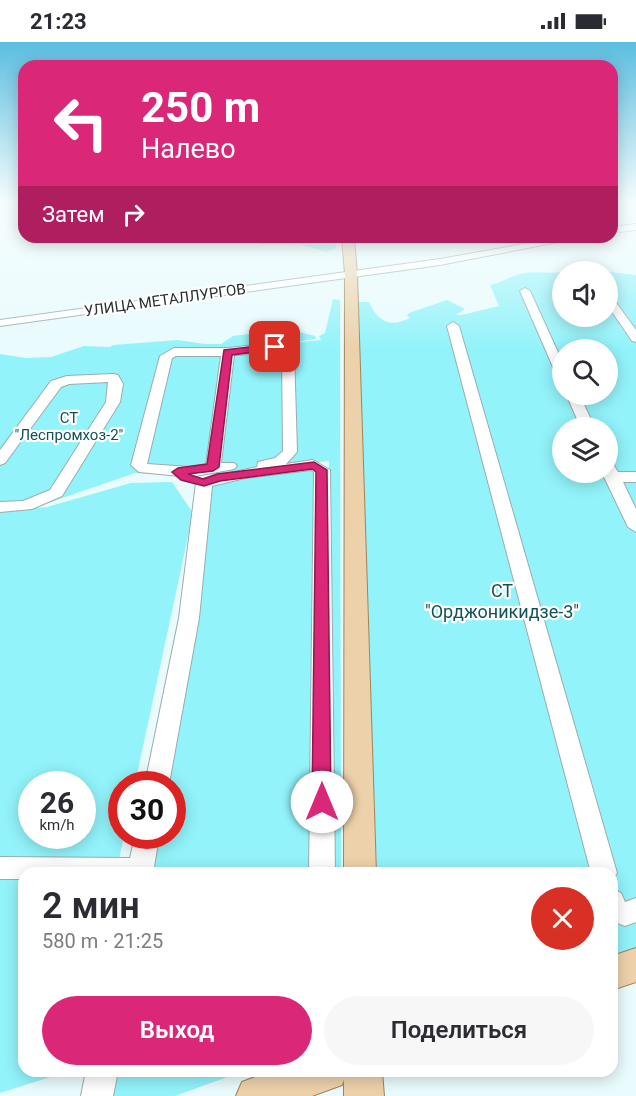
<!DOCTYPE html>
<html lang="ru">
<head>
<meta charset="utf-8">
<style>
  body { margin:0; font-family:Roboto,sans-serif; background:#f7f7f7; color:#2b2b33; height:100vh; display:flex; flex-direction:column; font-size:22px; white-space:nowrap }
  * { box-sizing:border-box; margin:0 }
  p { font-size:20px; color:#7c7c81 }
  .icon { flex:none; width:33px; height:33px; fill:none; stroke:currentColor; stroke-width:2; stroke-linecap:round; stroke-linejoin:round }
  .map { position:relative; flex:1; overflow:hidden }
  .drawer { position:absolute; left:18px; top:825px; width:600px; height:210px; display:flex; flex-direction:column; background:#fff; border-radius:18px; box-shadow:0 3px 15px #0003 }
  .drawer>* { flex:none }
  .top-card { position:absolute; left:18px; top:18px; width:600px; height:183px; border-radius:18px; box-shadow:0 3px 15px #0003; background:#db2777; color:#fff; overflow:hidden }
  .controls { position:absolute; left:552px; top:219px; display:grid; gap:12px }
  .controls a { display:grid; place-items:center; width:66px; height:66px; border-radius:50%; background:#fff; box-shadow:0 3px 15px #0003; font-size:30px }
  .speed { position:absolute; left:18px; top:729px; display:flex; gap:12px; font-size:30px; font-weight:700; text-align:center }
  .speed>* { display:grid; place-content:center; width:78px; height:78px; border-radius:50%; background:#fff; box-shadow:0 3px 15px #0003; line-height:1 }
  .speed small { font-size:15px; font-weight:400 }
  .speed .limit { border:9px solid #d22; background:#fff; color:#111 }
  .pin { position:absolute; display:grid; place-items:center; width:51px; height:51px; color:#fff; margin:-26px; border-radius:12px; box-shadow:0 3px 9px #0006 }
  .me { position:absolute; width:66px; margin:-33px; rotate:0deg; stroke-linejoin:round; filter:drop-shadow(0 0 4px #0008) }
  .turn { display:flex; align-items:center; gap:21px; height:126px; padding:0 24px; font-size:27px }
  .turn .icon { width:78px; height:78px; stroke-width:2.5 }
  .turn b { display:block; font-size:42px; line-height:51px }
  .then { display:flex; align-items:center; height:57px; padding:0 24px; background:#0003; gap:12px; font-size:22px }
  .round { display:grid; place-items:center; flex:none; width:63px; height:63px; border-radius:32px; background:#f7f7f7 }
  .headline { display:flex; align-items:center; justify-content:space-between; height:102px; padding:0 24px }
  h1 { font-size:36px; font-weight:600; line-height:45px }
  .button { display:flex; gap:12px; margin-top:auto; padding:12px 24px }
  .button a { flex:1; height:69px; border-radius:36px; background:#db2777; color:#fff; font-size:24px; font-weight:600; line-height:69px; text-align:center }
  .button a+a { background:#f7f7f7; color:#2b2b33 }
  .status { display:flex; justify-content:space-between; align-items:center; height:42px; padding:0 30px; background:#fff; direction:ltr }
  .status svg { height:16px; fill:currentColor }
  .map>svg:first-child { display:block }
  .green { fill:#92f3fa; fill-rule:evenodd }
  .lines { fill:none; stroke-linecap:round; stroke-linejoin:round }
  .minor-casing { stroke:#9bacad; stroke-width:2 }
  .major-casing { stroke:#9f845b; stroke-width:2 }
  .minor { fill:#fff; fill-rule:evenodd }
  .major { fill:#ecd1aa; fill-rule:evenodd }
  .route { fill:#db2777; stroke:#8e194d; stroke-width:1.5 }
  .labels { text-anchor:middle; stroke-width:4.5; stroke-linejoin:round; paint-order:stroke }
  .far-street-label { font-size:15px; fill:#282f30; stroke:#fff }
  .far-park-label { font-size:15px; fill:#125256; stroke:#fff }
  .park-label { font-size:18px; fill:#125256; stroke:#fff }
</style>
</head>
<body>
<div class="status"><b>21:23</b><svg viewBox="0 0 49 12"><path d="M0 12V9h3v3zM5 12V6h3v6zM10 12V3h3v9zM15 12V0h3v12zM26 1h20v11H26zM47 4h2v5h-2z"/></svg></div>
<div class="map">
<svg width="636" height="1054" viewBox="0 0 636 1054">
  <rect width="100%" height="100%" fill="#e9fbfd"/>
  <g class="green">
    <path d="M257 195H335L336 206 326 210 300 202H261L257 201Z"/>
    <path d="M601 229 636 233V914L612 922V831H377L357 304 360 301 358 260H369C378 280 390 286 410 276L407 274 409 271 447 258 465 267 456 273H462L499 264 490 243C501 241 511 233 525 231 537 229 551 232 562 230V274H608V230ZM562 308H608V352H562ZM562 386H608V430H562Z"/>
    <path d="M333 257 340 258 341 831H153L159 794H172V742H167L194 577 208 442 218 438 312 426 317 430 316 793 329 419 197 434 135 431 45 462 0 466V312L26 316 51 315 84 304 110 305 113 303 178 298 205 302H221L233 294 288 287 315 294 316 297 271 303 321 298 319 294 325 291Z"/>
    <path d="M172 440 193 471 135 742H122V794H124L116 831H24V1029H69L0 1051V469L47 465 131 441ZM32 742H82V794H32Z"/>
    <path d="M113 1029H244L175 1054H110Z"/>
  </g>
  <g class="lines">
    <g class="minor-casing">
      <g id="minor">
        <path d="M636 182V188L612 191V185Z"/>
        <path d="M563 195H584L440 223 0 284V278L440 217Z"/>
        <path d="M525 246 530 249 562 319V336L556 332 520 249Z"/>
        <path d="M608 254 612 255 636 288V300L632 299 608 264Z"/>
        <path d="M453 280 459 284 617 831 612 839V831H591L447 284Z"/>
        <path d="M275 301 294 308 297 410 286 422 313 418 330 428 335 831H309L314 430 311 428 245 436 212 444 199 576 169 742H145L179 576 196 441 198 438 257 425 258 420 275 416 283 409 282 310 234 313 221 421H234L237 424 234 427 190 435 139 430 131 423 160 314 174 306H228ZM176 314H221L206 423 190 425 147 422 172 316Z"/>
        <path d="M113 332 118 333 123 342 120 360 62 454 32 467 0 470V460L23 459 50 448 106 360 108 340 69 342 61 345 5 421 0 423V408L51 339 67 334Z"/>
        <path d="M566 352H579L595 386H581Z"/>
        <path d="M608 420 613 422 618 430H636V440H623L636 467V490L628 485 604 435 603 430H608Z"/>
        <path d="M135 794H159L153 831H24V837H0V815L130 816Z"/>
        <path d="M612 847 621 851 625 860 636 856V880L625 884 612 879Z"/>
        <path d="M86 1029H118L113 1054H81Z"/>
      </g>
    </g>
    <g class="major-casing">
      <g id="major">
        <path d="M342 195H354L357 232 376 831H344L345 232Z"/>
        <path d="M636 906V940L612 948V914Z"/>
        <path d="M271 1029H382L384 1054H344V1038L342 1043 312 1054H236L242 1040Z"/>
      </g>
    </g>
    <use href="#minor" class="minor"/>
    <use href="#major" class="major"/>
  </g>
  <linearGradient id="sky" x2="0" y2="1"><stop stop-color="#5bbde0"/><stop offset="0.52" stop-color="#f5fdfe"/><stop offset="1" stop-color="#f5fdfe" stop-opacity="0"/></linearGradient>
  <rect width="636" height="308" fill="url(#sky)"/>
  <path class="route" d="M275 302 278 303V307L232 313 219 425 213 429 188 432 203 437 217 432 314 420 327 428 331 760 328 765 322 767 315 765 312 760 316 430 312 427 220 439 204 444 181 438 172 430 178 426 207 422 224 308Z"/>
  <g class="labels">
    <g class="far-street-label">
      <text transform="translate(165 258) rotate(-8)" y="5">УЛИЦА МЕТАЛЛУРГОВ</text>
    </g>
    <g class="far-park-label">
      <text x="69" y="381">СТ<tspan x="69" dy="17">"Леспромхоз-2"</tspan></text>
    </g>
    <g class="park-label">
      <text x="502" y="555">СТ<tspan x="502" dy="21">"Орджоникидзе-3"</tspan></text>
    </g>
  </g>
</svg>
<div class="controls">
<a><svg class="icon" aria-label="sound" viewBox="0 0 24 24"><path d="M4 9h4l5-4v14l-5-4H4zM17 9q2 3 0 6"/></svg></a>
<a><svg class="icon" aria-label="search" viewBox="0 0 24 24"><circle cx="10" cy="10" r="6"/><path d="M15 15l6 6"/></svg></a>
<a><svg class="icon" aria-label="layers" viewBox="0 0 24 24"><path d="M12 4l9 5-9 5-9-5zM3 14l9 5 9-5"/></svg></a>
</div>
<div class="speed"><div>26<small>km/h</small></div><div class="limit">30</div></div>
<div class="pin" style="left:275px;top:305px;background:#d93025"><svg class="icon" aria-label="arrive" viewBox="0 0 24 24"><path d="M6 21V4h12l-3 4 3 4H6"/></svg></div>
<svg class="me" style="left:322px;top:760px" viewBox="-20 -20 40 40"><circle r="19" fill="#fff"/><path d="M0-13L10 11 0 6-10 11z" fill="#db2777"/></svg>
<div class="top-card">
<div class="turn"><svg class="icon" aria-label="left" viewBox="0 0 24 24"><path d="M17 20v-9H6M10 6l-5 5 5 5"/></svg><div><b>250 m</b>Налево</div></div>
<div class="then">Затем<svg class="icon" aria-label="right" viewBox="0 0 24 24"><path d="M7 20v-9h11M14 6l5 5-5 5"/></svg></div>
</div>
<section class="drawer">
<div class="headline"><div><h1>2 мин</h1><p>580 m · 21:25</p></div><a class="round" style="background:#d93025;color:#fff"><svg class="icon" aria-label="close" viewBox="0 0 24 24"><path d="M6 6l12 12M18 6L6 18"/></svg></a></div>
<div class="button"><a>Выход</a><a>Поделиться</a></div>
</section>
</div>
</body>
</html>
